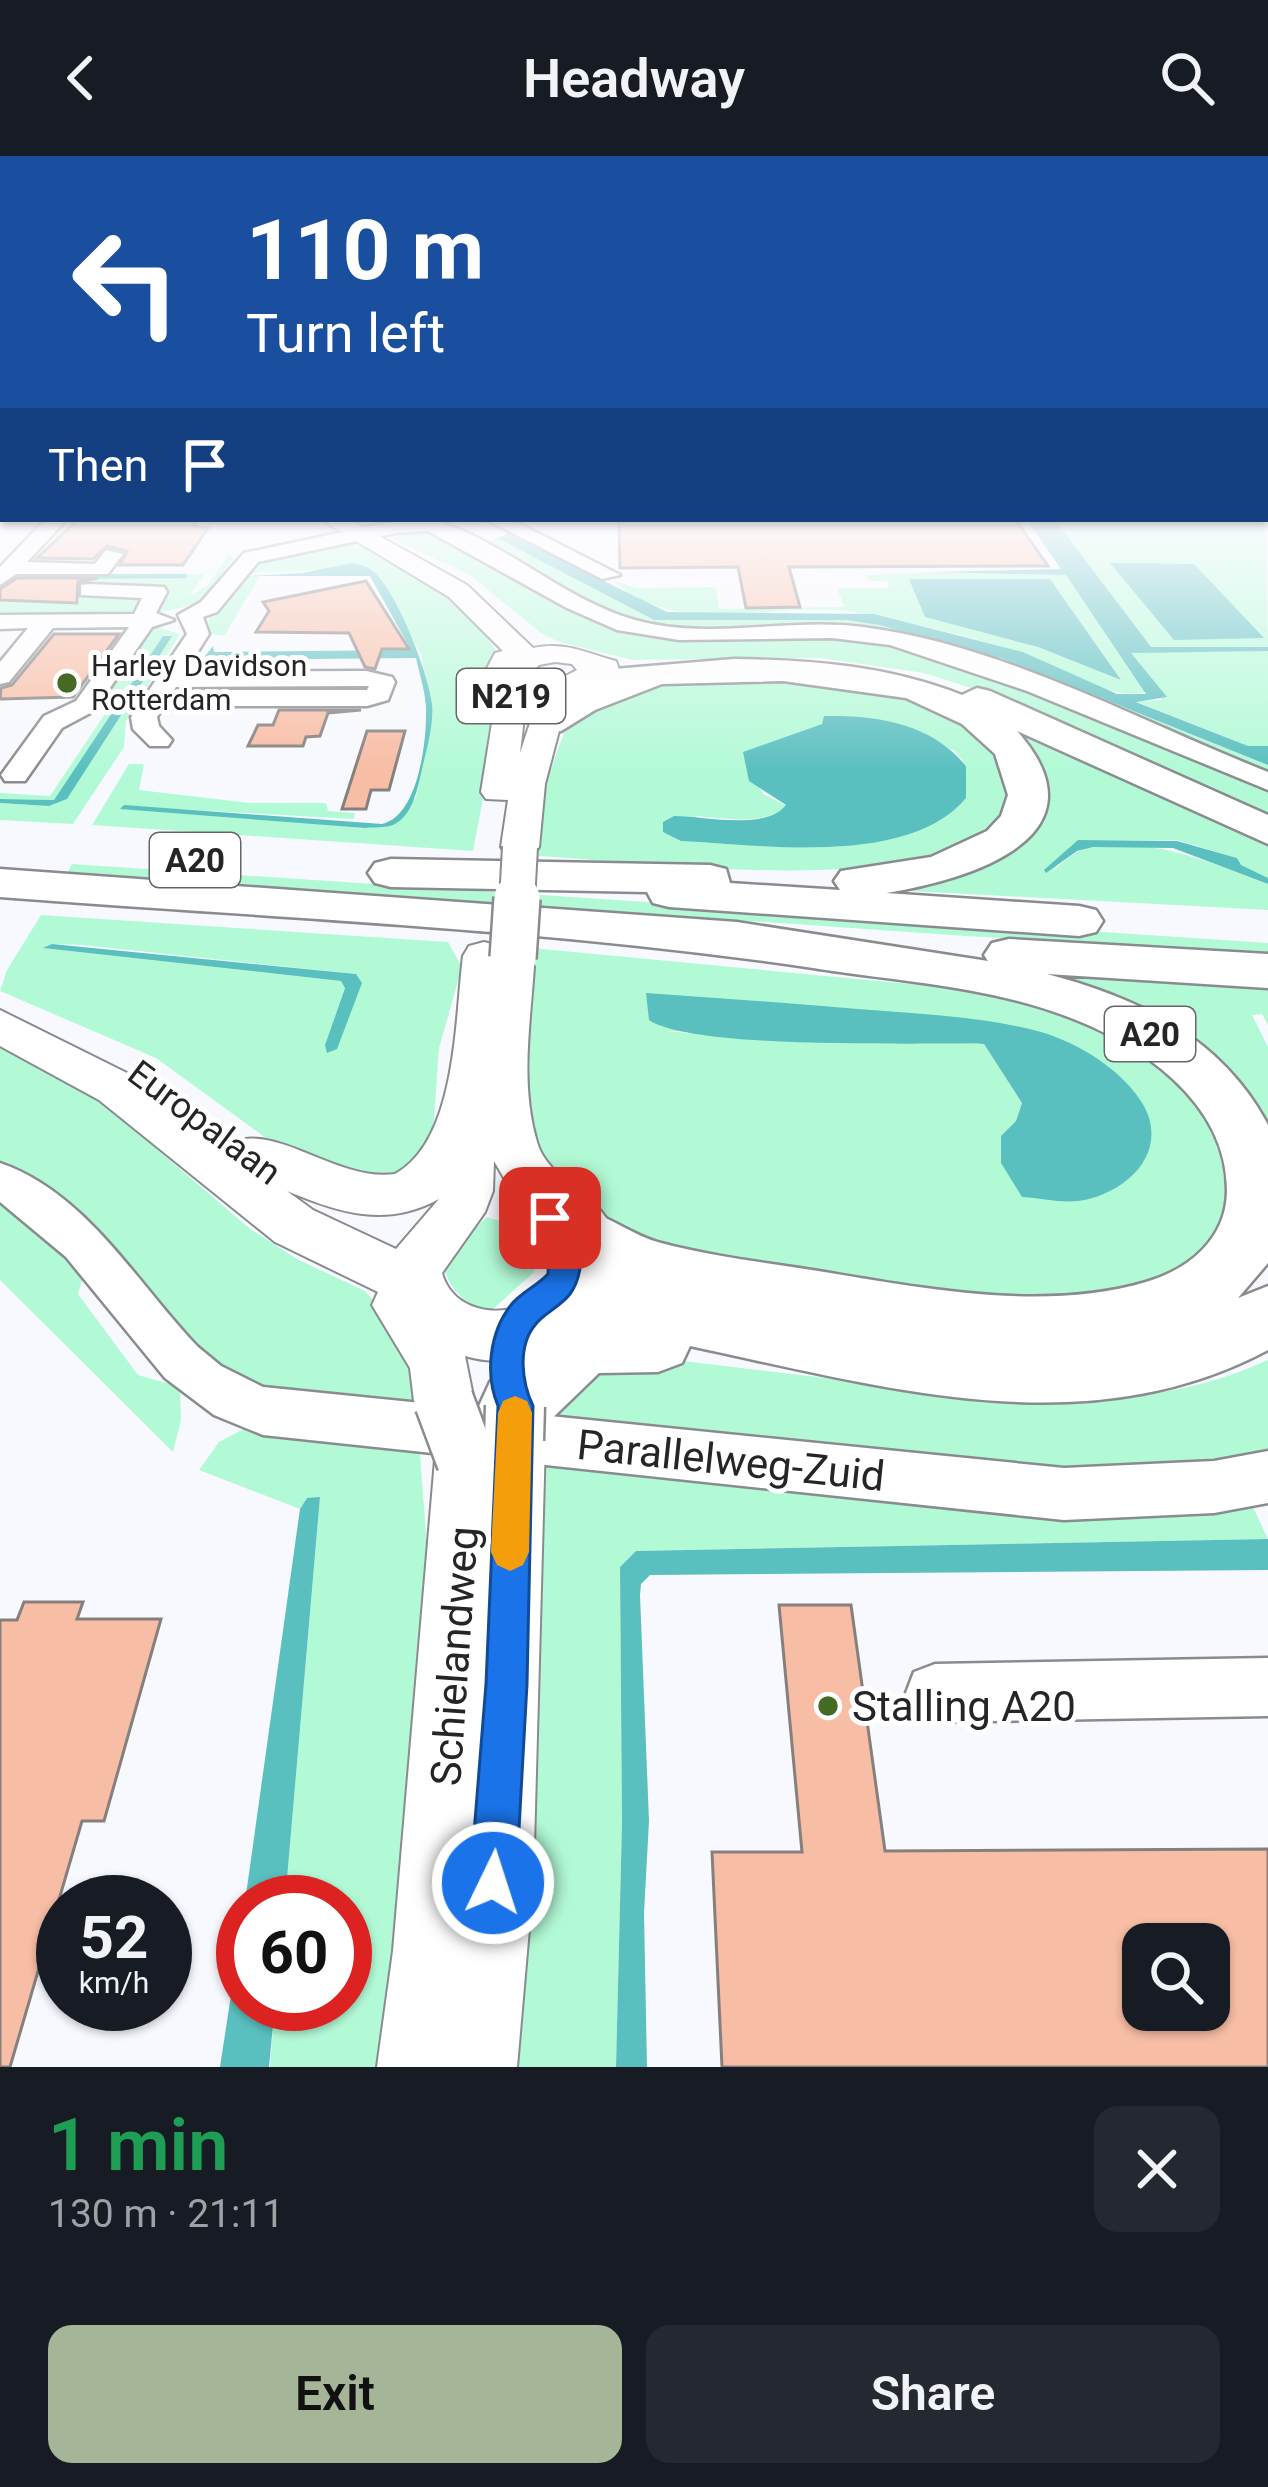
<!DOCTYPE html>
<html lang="en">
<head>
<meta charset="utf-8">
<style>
  body { margin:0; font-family:Roboto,sans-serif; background:#242831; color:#f1f3f6; height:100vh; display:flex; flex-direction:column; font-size:45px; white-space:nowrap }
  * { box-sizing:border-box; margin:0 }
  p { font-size:39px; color:#9ea1a6 }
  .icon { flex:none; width:66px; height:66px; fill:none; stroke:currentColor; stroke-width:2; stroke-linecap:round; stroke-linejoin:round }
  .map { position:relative; height:1911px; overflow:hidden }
  .sheet { display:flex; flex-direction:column; background:#171b24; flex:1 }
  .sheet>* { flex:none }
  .top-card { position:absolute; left:0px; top:0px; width:1269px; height:366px; box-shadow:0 3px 9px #0004; background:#1a4fa0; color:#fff; overflow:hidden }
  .controls { position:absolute; left:1122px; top:1767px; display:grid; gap:24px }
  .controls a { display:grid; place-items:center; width:108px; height:108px; border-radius:24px; background:#171b24; box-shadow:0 3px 9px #0004; font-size:60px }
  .speed { position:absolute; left:36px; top:1719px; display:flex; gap:24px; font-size:60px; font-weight:700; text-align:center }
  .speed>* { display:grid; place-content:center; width:156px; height:156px; border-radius:50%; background:#171b24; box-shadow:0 3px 9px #0004; line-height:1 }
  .speed small { font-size:30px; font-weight:400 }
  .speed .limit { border:18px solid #d22; background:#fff; color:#111 }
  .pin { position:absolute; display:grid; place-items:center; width:102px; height:102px; color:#fff; margin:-51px; border-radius:24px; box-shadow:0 6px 18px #0006 }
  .me { position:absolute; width:132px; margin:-66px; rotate:4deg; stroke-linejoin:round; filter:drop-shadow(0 0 9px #0008) }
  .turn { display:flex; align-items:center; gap:42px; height:252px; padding:0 48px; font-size:54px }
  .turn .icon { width:156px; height:156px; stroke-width:2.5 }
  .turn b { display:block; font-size:84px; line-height:102px }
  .then { display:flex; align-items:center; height:114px; padding:0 48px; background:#0003; gap:24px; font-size:45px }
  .round { display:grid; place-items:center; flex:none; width:126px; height:126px; border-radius:24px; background:#242831 }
  .summary { display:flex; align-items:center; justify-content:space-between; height:204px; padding:0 48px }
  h1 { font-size:72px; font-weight:600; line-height:90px; color:#1e9e55 }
  .cta { display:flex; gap:24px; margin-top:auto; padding:24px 48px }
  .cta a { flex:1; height:138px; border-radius:24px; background:#a4b598; color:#111; font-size:48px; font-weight:600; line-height:138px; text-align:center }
  .cta a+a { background:#242831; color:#f1f3f6 }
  header { display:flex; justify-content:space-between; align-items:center; height:156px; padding:0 48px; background:#171b24; font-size:54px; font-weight:600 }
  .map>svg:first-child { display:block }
  .green { fill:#b2fad6; fill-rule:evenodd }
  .water { fill:#5abfbf }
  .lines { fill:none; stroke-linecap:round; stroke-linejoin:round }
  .stream { stroke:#5abfbf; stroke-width:4.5 }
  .building { fill:#f8bda5; stroke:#85807e; stroke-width:3; fill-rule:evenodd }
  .minor-casing { stroke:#8a8b8f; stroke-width:5 }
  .major-casing { stroke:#8a8b8f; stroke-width:4 }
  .highway-casing { stroke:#8a8b8f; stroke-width:5 }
  .minor { fill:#fff; fill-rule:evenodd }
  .major { fill:#fff; fill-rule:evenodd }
  .highway { fill:#fff; fill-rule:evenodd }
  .major-bridge-far2-casing { stroke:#8a8b8f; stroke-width:38; stroke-linecap:butt }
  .major-bridge-far1-casing { stroke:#8a8b8f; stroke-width:50; stroke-linecap:butt }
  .major-bridge-casing { stroke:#8a8b8f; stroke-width:63; stroke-linecap:butt }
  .major-bridge-far2 { stroke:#fff; stroke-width:34 }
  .major-bridge-far1 { stroke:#fff; stroke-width:45 }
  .major-bridge { stroke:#fff; stroke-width:58 }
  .route { fill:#1a73e8; stroke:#114b97; stroke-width:3 }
  .slow { fill:#f59e0b }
  .poi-dot { fill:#456a24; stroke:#fff; stroke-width:4.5 }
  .labels { text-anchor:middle; stroke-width:10; stroke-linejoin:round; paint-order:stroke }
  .far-poi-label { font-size:30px; fill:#252527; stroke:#fff; text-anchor:start }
  .shield { fill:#fff; stroke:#666668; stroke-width:3 }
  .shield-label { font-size:33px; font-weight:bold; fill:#252527 }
  .street-label { font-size:36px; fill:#252527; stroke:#fff }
  .near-street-label { font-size:42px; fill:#252527; stroke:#fff }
  .near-poi-label { font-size:42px; fill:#252527; stroke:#fff; text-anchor:start }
</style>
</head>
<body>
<header><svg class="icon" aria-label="back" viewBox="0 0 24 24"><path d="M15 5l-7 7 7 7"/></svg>Headway<svg class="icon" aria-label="search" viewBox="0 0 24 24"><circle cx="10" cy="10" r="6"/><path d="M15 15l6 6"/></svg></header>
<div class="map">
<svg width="1268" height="1911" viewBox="0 0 1268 1911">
  <rect width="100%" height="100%" fill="#f8f9fe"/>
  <g class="green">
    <path d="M1266 350 1268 491 1151 492 1054 363H1266Z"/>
    <path d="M421 372 638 475 854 479 934 497 1268 630V664L993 539 924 517 820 502 633 504 559 486 541 477 470 419 389 381Z"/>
    <path d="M497 382 654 464H846L879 469 1001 502 1268 609V621L1022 521 833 472 672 473 620 463 489 392 487 386Z"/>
    <path d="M363 388 445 436 469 457 497 496 503 539 473 695 92 669 129 608H144L139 634 250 647H326L328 655 355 657 354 663 121 650 365 672 393 669 416 641 432 553 421 498 371 413 259 416 249 420H260L224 480 208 477 209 458 258 405 333 389Z"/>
    <path d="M228 399 234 400C226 412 219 430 208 439 172 470 48 457 0 457V430L11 419 204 418 190 440 208 429Z"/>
    <path d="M932 416 1066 419 1148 536C1102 546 1062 508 1018 495 964 480 903 463 846 455 770 446 676 482 614 425L637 432 716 431 719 453 844 451 837 432H889L887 425H869L866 419ZM1050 423 1121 524 1038 491 925 461Z"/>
    <path d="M151 469 180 478 126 565 124 591 73 668 0 664V647L49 650 67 643 171 479 163 480 54 644 0 643V637L50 640 115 543 98 541Z"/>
    <path d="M1268 495V590H1248L1135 545 1162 544 1130 496Z"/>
    <path d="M908 525 1268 678V722L1240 709 1237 702 1177 684H1078L1051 717C1060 709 1070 698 1082 694 1136 674 1217 709 1268 728V754L875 733 974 707 1032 615Z"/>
    <path d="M798 526 922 543 992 586 1012 628C1006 645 1003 665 987 676 897 740 649 706 537 700 534 657 554 598 572 560L662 527ZM822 568 954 594 966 609V642C910 711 760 689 682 685L696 660C723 662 766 670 787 650L763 638 743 596Z"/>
    <path d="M72 708 1268 787V796L965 780 67 717Z"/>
    <path d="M41 759 448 786 462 811 439 892 432 990 398 1026 295 1003 156 902 0 835 7 814ZM52 788 82 789 356 818 325 889 345 831 341 825 44 792Z"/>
    <path d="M531 792 995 836 1077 856 1182 922 1228 1001V1058L1203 1101 1152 1133 1036 1147 641 1097 551 1020 526 962 530 821 535 816ZM666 875 1043 877 1077 1045 1022 1041 1001 981 1016 965 1022 947 984 888 737 882Z"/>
    <path d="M1047 820 1268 833V869L1262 858 1252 859 1268 891V1014L1264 997Z"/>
    <path d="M0 882 81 928 249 1072 297 1103 365 1135 419 1198 429 1254 371 1239 361 1253 231 1227 0 1011Z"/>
    <path d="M0 1040 86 1111 78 1138 138 1219 180 1231 181 1264 173 1296 0 1124Z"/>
    <path d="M487 1061 522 1072 540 1098 533 1117 492 1154C469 1151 453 1138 445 1116L459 1088Z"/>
    <path d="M636 1199C724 1210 811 1221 899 1230 1030 1243 1144 1260 1268 1204V1304L1047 1324 545 1274 549 1237Z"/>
    <path d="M255 1267 355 1277 364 1292 424 1291 420 1299 428 1404 391 1911H270L275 1848H345V1746H285L320 1342H307L300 1353 199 1314 219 1286Z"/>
    <path d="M542 1304 1251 1347 1268 1383 636 1395 620 1411 622 1667 616 1911H495Z"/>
  </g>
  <g class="water">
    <path d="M1026 363H1054L1151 491H1268V495L1131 497 1167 541 1136 546 1248 590H1268V609L1001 502 879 469 846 464H654L497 382 508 378 667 456 874 458 1023 496 1117 538H1146L1066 419 932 416 1061 413Z"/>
    <path d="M352 407C358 409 365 409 370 413 395 429 429 518 432 548 434 572 425 598 420 622 416 638 411 661 393 669 385 672 373 671 365 672L120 653 124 649 382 668C417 660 426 591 426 559 427 540 420 521 416 502L202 504 213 490 214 496 411 494 370 420H248L303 417Z"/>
    <path d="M1110 407 1194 408 1264 482 1174 484Z"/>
    <path d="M909 423H1050L1121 524 1038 491 925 461Z"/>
    <path d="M163 480H172L67 643 49 650 0 647V643L54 644Z"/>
    <path d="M824 560C877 559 931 567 966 610V642C909 711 761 689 681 685L663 676V666L674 660C705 660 765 675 786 649L749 625 743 596 822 568Z"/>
    <path d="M1078 684 1177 685 1237 702 1241 709 1268 722V728L1173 692 1093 691 1077 695 1046 717 1044 714Z"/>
    <path d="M52 788 356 818 362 827 337 893 327 897 325 889 345 832 341 825 43 792Z"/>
    <path d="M646 837C717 842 787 847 858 853 919 858 982 860 1041 876 1079 887 1124 915 1144 950 1170 999 1123 1039 1078 1045 1060 1047 1040 1042 1022 1041L1001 1007V980L1016 965 1022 947 984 888C917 886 694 894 649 864Z"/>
    <path d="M320 1341 285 1746H245L300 1353 307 1342Z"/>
    <path d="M1268 1383V1414L650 1419 641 1428 640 1439 649 1665 644 1757 647 1911H616L622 1667 620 1411 636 1395Z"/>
    <path d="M243 1761V1848H275L269 1911H220Z"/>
  </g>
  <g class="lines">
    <path class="stream" d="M19 421 185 420"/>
  </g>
  <g class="building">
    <path d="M79 363H198L193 370 208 372 183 409H120L127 395 107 390 93 403 37 402Z"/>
    <path d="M619 363H1015L1048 410 789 411 800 451 746 452 738 411 620 412Z"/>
    <path d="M17 422H98L78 426 77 447 0 444V433Z"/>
    <path d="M366 425 409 493H382L375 513 365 511 349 477 256 476 269 455 263 446Z"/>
    <path d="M54 478H119L73 541 0 543 1 532 12 529Z"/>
    <path d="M279 554H361L328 557 320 580 306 581 303 590H248L258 569H273Z"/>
    <path d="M367 575H405L389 634H371L366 653H342Z"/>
    <path d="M24 1446H83L77 1463H161L104 1665H82L10 1911H0V1464H17Z"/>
    <path d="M779 1449H851L885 1695 1268 1693V1911H722L712 1696H802ZM1143 1788H1209V1854H1143Z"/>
  </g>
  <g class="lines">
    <g class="minor-casing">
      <g id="minor">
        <path d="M46 363H67L27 406 95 408 106 394 123 398 108 418H16L0 429V411Z"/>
        <path d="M430 363C503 383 561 443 635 464 708 485 789 461 863 471 1004 489 1138 565 1268 616V634L1027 535 890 489 832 482 679 484 617 474 567 452 428 375 395 377 258 406 217 456 203 461 209 478 185 516 366 515 392 521 395 526 388 544 367 550H164L157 561 159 570 172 584 168 590H150L133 573 131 561 187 478 178 459 201 446 244 397 395 365ZM369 530 367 534H174L176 531Z"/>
        <path d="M485 363H510L620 419 602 423Z"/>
        <path d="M89 428 164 431 167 436 156 457 174 464 152 471 94 555 62 572 25 625H5L1 619 44 560 76 545 129 471 53 472 9 526 0 528V506L28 472 0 473V459L134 458 142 442 81 439V429Z"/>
        <path d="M0 1007C86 1036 138 1129 198 1191L221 1210 263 1231 1064 1312 1214 1305 1268 1295V1347L1214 1357 1064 1364 263 1279 214 1259 165 1222 66 1101 0 1046Z"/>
        <path d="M1268 1502V1560L935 1566 914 1558 906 1537 914 1516 935 1508Z"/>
      </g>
    </g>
    <g class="major-casing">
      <g id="major">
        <path d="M320 363H349L467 429 533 492C567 485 588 498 616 505 631 536 582 541 565 552L545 628 539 691 533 699H507L501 691 508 644 486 643 481 636 496 542 483 520 495 497 503 495 449 441ZM555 506 572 508 577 514 546 530 528 520 539 509ZM526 544 537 546 520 597Z"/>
        <path d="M484 786 499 790 504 799 528 801 534 811C530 870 520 929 537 986 552 1038 635 1040 613 1123 607 1148 594 1169 572 1182 540 1202 501 1211 465 1200L474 1245 465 1265 444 1274 423 1265 414 1245 410 1212 372 1149 378 1136 275 1086 99 944 0 890V854L133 920 230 993 234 985C281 970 339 1026 395 1018 457 984 455 863 463 800L469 790ZM494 1005 508 1029 560 1080C580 1158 460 1182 442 1117L485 1056 493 1035ZM287 1035C339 1057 387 1072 439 1043L396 1093 313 1054Z"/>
        <path d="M514 1254 536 1263 545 1284 533 1727 517 1911H377L393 1795 435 1304 444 1282 466 1273 485 1281 492 1263Z"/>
      </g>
    </g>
    <g class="highway-casing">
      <g id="highway">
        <path d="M734 503C813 504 888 510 962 539L977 532 990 535 1268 659V688L1017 575C1111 681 969 724 886 737L1079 750 1096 754 1103 765 1096 776 1079 780 669 751 653 747 647 736 391 731 375 727 368 717 375 707 391 703 710 709 726 713 730 727 840 734 834 725 841 715 931 701 987 675 1001 660 1008 639 995 598 962 568 906 542 783 525 662 528 595 554 561 575H535L529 567 569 538 590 531 585 523 590 515Z"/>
        <path d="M0 713 737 766 988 805 984 799 992 787 1009 783 1268 798V832L1047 818C1139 842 1222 882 1268 969V1107L1238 1142 1268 1130V1194C1085 1292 880 1230 690 1190L682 1207 658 1216 599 1217 540 1274 515 1284 490 1274 479 1250 490 1226 553 1171 539 1148 549 1127 572 1118 594 1119 565 1100 555 1081 565 1062 587 1054C613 1063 634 1080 661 1087 710 1100 761 1106 812 1114 917 1131 1041 1157 1146 1126 1190 1113 1227 1082 1227 1034 1227 945 1138 886 1063 859 985 830 895 825 813 812 544 772 271 762 0 741Z"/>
      </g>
    </g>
    <use href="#minor" class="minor"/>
    <use href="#major" class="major"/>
    <use href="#highway" class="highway"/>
    <g class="major-bridge-far2-casing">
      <path id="major-bridge-far2" d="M517 745 520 691"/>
    </g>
    <g class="major-bridge-far1-casing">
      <path id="major-bridge-far1" d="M513 802 517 742"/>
    </g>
    <g class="major-bridge-casing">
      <g id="major-bridge">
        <path d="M444 1245 466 1304"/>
        <path d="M514 1284 515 1250"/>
      </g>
    </g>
    <use href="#major-bridge-far2" class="major-bridge-far2"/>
    <use href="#major-bridge-far1" class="major-bridge-far1"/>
    <use href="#major-bridge" class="major-bridge"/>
  </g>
  <linearGradient id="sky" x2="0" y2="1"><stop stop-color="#6fb8d8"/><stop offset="0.57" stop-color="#fcfcff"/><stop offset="1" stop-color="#fcfcff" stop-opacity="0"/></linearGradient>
  <rect width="1268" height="617" fill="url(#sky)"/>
  <path class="route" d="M550 1050C583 1061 589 1112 570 1138 560 1151 544 1157 535 1169 517 1191 522 1227 533 1250L527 1528 516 1727 509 1743 493 1750 477 1743 470 1727 486 1528 498 1250C485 1219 489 1177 511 1149 520 1137 537 1130 548 1118L549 1084 535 1062 539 1053Z"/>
  <path class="slow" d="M515 1240 527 1245 532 1257 529 1396 523 1409 510 1415 497 1409 491 1396 498 1257 503 1245Z"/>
  <g class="poi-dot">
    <circle cx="67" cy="527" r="12"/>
    <circle cx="828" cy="1550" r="12"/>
  </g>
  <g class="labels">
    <g class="far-poi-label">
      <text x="91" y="520">Harley Davidson<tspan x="91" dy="34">Rotterdam</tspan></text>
    </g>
    <g class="shield">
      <rect x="457" y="513" width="108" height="54" rx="9"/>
      <rect x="150" y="677" width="90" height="54" rx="9"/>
      <rect x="1105" y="851" width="90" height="54" rx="9"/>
    </g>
    <g class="shield-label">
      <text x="511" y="552">N219</text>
      <text x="195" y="716">A20</text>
      <text x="1150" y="890">A20</text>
    </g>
    <g class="street-label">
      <text transform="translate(205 966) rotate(37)" y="13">Europalaan</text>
    </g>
    <g class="near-street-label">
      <text transform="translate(731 1304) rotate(6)" y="15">Parallelweg-Zuid</text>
      <text transform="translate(454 1500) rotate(-86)" y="15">Schielandweg</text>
    </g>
    <g class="near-poi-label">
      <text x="852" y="1565">Stalling A20</text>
    </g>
  </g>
</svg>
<div class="controls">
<a><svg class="icon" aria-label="search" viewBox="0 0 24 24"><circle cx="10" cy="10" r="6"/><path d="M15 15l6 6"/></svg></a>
</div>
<div class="speed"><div>52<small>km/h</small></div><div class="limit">60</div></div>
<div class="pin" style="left:550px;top:1062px;background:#d93025"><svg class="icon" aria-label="arrive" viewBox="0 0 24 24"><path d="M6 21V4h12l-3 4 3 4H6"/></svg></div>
<svg class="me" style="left:493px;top:1727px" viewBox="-20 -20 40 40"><circle r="17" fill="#1a73e8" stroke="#fff" stroke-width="3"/><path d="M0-11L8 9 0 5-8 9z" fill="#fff"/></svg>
<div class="top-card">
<div class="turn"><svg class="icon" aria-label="left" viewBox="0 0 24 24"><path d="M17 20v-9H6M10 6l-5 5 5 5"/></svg><div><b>110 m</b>Turn left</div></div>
<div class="then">Then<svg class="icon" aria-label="arrive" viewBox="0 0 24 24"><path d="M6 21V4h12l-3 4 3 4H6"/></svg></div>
</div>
</div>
<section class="sheet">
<div class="summary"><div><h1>1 min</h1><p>130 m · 21:11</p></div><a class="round"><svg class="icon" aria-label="close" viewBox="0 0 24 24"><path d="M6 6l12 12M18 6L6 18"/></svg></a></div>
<div class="cta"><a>Exit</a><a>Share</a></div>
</section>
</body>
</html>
